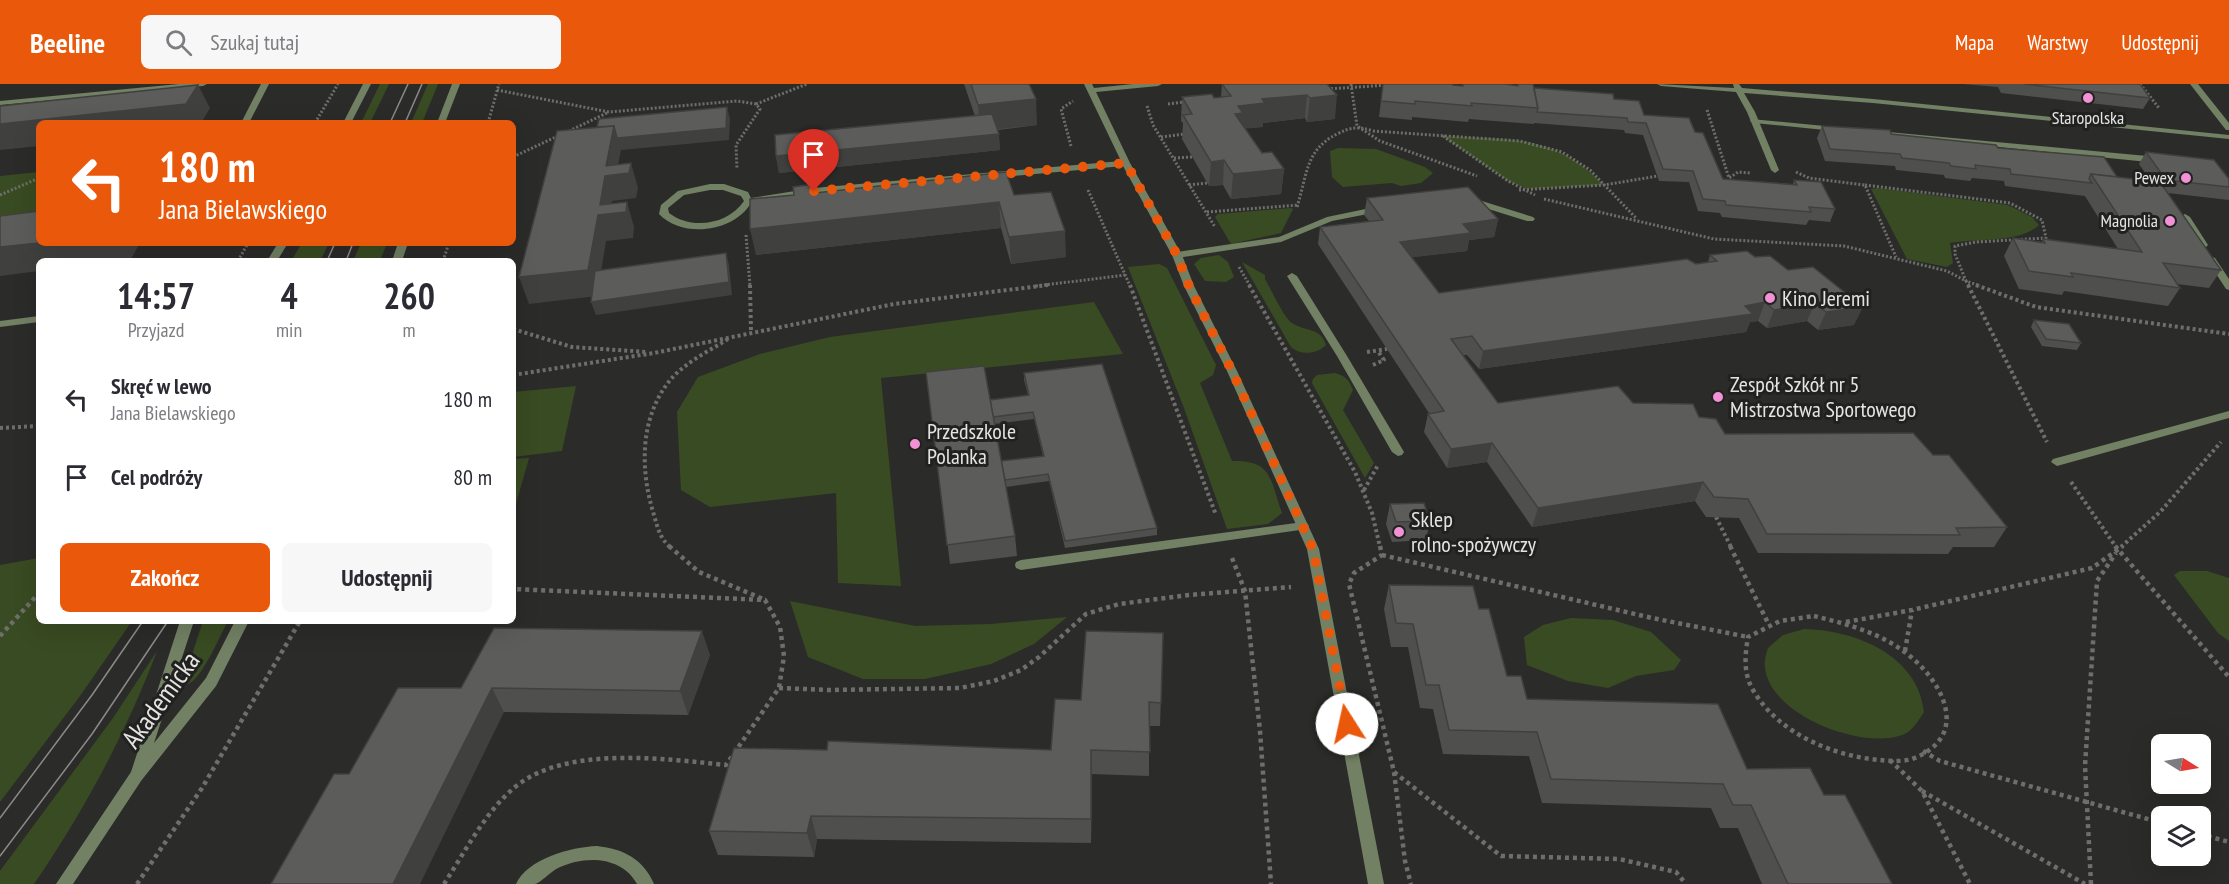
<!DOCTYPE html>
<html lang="pl">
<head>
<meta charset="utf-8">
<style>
  body { margin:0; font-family:"PT Sans Narrow",sans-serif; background:#f7f7f7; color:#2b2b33; height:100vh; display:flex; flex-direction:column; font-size:22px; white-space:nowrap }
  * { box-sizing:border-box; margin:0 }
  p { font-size:20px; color:#7c7c81 }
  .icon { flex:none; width:33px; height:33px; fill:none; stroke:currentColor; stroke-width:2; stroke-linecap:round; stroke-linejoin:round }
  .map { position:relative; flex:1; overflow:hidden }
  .panel { position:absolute; left:36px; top:174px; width:480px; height:366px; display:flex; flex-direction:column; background:#fff; border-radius:9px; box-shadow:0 6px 24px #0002 }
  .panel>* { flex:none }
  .banner { position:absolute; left:36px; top:36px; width:480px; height:126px; border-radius:9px; box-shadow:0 6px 24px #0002; background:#ea580c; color:#fff; overflow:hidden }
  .needle { width:39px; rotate:101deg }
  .controls { position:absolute; left:2151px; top:650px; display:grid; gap:12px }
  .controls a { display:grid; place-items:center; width:60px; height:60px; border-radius:9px; background:#fff; box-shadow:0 6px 24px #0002; font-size:30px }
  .pin { position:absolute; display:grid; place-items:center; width:51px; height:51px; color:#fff; margin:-62px -26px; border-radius:50% 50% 50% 0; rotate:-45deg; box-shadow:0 0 6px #0007 }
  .pin .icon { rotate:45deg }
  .me { position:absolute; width:66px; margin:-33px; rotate:350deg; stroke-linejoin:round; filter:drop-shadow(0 0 4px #0008) }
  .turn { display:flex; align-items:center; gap:21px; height:126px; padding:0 24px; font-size:27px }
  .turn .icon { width:78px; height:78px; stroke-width:2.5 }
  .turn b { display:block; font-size:42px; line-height:51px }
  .eta { display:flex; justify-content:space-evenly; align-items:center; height:102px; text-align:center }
  .eta b { font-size:36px; font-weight:800; line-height:42px }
  .action { display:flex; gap:12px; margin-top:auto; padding:12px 24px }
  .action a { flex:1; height:69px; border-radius:9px; background:#ea580c; color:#fff; font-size:24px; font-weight:800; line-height:69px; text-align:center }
  .action a+a { background:#f7f7f7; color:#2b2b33 }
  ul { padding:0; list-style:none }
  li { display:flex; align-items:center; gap:18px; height:78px; padding:0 24px }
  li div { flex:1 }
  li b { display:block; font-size:22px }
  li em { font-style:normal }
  header { display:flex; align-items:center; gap:36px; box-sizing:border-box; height:84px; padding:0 30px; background:#ea580c; color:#fff }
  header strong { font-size:28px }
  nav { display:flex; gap:33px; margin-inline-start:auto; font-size:21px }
  .search { width:420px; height:54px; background:#f7f7f7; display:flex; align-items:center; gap:15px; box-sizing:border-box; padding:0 21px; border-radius:9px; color:#7c7c81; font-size:22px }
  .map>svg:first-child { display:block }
  .green { fill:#394b22 }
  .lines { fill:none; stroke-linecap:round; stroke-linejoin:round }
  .path-far2 { stroke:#6e6f6c; stroke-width:3; stroke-dasharray:2 2; stroke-linecap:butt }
  .path-far1 { stroke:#6e6f6c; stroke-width:4; stroke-dasharray:3 3; stroke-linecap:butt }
  .path { stroke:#6e6f6c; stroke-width:4.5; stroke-dasharray:4 4; stroke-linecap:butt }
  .service { fill:#728064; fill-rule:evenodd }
  .minor { fill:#728064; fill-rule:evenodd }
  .tertiary { fill:#728064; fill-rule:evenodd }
  .tram { stroke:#8a8b89; stroke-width:1.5 }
  .wall { fill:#4f504d; fill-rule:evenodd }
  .shaded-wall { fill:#40413f }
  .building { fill:#5c5d5a; stroke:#40413f; stroke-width:1.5 }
  .route { stroke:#ea580c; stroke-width:10; stroke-dasharray:0 18 }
  .poi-dot { fill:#f291d6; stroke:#212220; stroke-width:2 }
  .labels { text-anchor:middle; stroke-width:6; stroke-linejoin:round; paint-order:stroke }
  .far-poi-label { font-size:18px; fill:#e4e5e3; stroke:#212220; text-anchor:end }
  .poi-label { font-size:22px; fill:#e4e5e3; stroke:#212220; text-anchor:start }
  .near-street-label { font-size:27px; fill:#e4e5e3; stroke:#212220 }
</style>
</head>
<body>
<header>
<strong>Beeline</strong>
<div class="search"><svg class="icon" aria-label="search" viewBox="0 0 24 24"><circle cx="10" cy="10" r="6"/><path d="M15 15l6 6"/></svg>Szukaj tutaj</div>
<nav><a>Mapa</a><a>Warstwy</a><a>Udostępnij</a></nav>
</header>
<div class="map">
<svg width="2229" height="800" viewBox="0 0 2229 800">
  <rect width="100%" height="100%" fill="#2b2c29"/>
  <g class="green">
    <path d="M380 0H389L371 37H385L384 39H361Z"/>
    <path d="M428 0H438L422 39H411Z"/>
    <path d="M1442 52C1509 56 1554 49 1604 101L1527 105 1508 97Z"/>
    <path d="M1338 64 1376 65 1425 83 1433 89 1421 99 1401 102 1392 99 1343 103 1332 93 1330 67Z"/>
    <path d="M39 88V139L0 143V92Z"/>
    <path d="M1877 104 2008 121 2032 133 2039 141C2020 159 1976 154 1950 159L1953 179 1947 183 1907 175 1871 105Z"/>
    <path d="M1291 124 1293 125 1281 149 1231 160 1215 133 1218 130Z"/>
    <path d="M302 159H329L320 177H291Z"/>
    <path d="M361 159H387L380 177H353Z"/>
    <path d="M1219 171 1228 178 1234 193 1226 198 1205 197 1194 180 1201 174Z"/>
    <path d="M1242 178 1265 191V195C1271 205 1284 234 1292 239 1305 248 1321 243 1326 261 1317 270 1301 272 1291 263Z"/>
    <path d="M1159 180 1167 184 1216 281 1213 291 1200 299 1232 377C1273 376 1270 396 1282 429L1268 440 1227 445 1184 324 1128 183Z"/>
    <path d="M1094 218 1123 270 881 294 901 502 838 499 836 409 710 423 681 406 677 328 698 293 760 270 830 253Z"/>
    <path d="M1335 289C1346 292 1349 296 1353 306L1343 326 1374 379 1365 394 1312 299 1313 295 1317 291Z"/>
    <path d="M576 302 562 367 513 373V308Z"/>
    <path d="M529 374 513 430V375Z"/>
    <path d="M39 474V537H132L80 612 0 718V481Z"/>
    <path d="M2180 487H2207L2229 494V557L2218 549 2174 491Z"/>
    <path d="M790 517 915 542 991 540 1067 533 1034 560 991 580 925 595H863L808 573Z"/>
    <path d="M1571 534 1613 536 1651 548 1681 576 1674 586 1636 592 1608 604 1568 597 1527 581 1524 553 1543 541Z"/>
    <path d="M203 537H228C220 551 201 598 186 601L184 595Z"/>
    <path d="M1804 545C1855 546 1918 571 1924 628 1918 637 1912 648 1902 651 1861 666 1769 631 1765 583 1764 577 1766 570 1768 564L1783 551Z"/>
    <path d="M157 567C126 649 84 727 34 800H0V787L113 634Z"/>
  </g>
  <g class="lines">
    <g class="path-far2">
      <path d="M1351 0 1357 42 1380 57 1477 92"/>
      <path d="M2140 0 2159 24"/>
      <path d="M1327 5 1388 1"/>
      <path d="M497 6 609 28 737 17 756 20 760 25 736 61 737 85"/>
      <path d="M756 20 807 0"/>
      <path d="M1168 20 1185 18"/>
      <path d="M1147 22 1153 41 1215 143"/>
      <path d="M1707 26 1729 94 1738 88 1750 89"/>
      <path d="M315 39 338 0"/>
      <path d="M488 39 499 0"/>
      <path d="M569 47 609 28"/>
      <path d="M1443 52 1508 97 1535 111"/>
      <path d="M1161 53 1185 50"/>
      <path d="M1071 62 1061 25 1073 17"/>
      <path d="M513 73 560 51"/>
      <path d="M1174 74 1192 73"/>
      <path d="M1796 88 1809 94 1865 101 1896 173"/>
      <path d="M1189 101 1207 99"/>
      <path d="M1865 101 2010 119 2042 136 2046 154 1976 158 1955 162V170L1966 197 1980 202"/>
      <path d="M1088 106 1130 202"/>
      <path d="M1519 106 1604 101 1658 92"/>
      <path d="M0 111 39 94"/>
      <path d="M1544 115 1714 155 1844 162 1947 187 1966 197 1969 202"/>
      <path d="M1297 123C1307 92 1305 66 1337 50 1351 43 1358 42 1373 47L1520 57 1562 68 1590 86 1636 134"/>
      <path d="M1207 128 1299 121"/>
      <path d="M746 151 750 202"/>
      <path d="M238 177 248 159"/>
      <path d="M443 177 449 159"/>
      <path d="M1239 183 1250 202"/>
      <path d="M1036 202 1126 191"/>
    </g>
    <g class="path-far1">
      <path d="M750 201 751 248"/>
      <path d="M1130 201 1216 431"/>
      <path d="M1249 201 1355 388 1372 429 1380 463"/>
      <path d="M1968 201 2047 358"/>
      <path d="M1976 201 2036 223 2229 250"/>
      <path d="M513 245 572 263 647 268"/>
      <path d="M1367 268 1387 265"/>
      <path d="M1373 281 1384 276 1378 267"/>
      <path d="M513 291 654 269 894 220 1048 201"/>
      <path d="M0 344 39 342"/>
      <path d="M2071 398 2116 463"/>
      <path d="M1364 406 1378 381"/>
      <path d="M1716 433 1731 463"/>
      <path d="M670 463C660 454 658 445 654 431 640 387 639 333 671 295 686 278 709 267 728 255"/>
      <path d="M2121 463 2161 427 2221 358"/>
    </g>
    <g class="path">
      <path d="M669 462 699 488 763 515"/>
      <path d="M1380 462 1382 471 1354 489 1349 500 1394 688 1405 777 1411 800"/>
      <path d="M1730 462 1768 539"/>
      <path d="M2115 462 2229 593"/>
      <path d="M1382 471 1652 534 1748 553"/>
      <path d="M1232 474 1245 507 1260 647 1271 800"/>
      <path d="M1814 532C1843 539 1874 547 1899 564 1939 590 1976 651 1912 675 1902 678 1890 677 1880 676 1832 672 1778 649 1753 606 1743 589 1745 571 1748 553L1780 537Z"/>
      <path d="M1846 538 1912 526 2092 484 2123 462"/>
      <path d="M0 552 39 509"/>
      <path d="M1905 567 1912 526"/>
      <path d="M779 604 830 606 960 604 994 597 1021 586 1039 573 1086 530 1119 520 1189 511 1291 503"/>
      <path d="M1923 667 1940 677 2162 739"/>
      <path d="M1890 676 1922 707 1970 800"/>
      <path d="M1394 688 1501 772 1619 775 1676 788 1686 800"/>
      <path d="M1922 707 2085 800"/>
      <path d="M2200 750 2229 758"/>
      <path d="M137 800 202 704 300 537"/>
      <path d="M444 800C465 768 485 728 515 703 566 661 665 675 726 681L779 604 784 572 780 543 765 516 513 505"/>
      <path d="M2091 800 2085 682 2097 497 2116 469"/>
    </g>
    <g class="service">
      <path d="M179 0H207L203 2 0 21V17Z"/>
      <path d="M261 0H269L249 39H241Z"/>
      <path d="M2190 0H2198L2229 39V46H2226Z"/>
      <path d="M1751 35 1835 43 1839 45 1835 47 1754 39 1750 37Z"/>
      <path d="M1877 47 2158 73 2162 76 2158 79 1880 51H1877Z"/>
      <path d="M1469 113 1533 133 1535 135 1533 137H1527L1466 118 1465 116Z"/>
      <path d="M1380 122 1384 125 1383 127 1332 137 1281 158 1177 174 1172 171 1177 168 1279 153 1327 133Z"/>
      <path d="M1292 189 1297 192 1347 272 1404 368 1402 371 1398 372 1392 368 1337 272 1287 192Z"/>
      <path d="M1303 438 1307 439 1309 442 1307 445 1021 486 1016 484 1015 481 1016 478 1021 476Z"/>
    </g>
    <g class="minor">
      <path d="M1084 0H1092L1094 4 1133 0H1162L1158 2 1096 8 1130 79 1182 171 1194 202 1237 287 1319 465 1384 800H1368L1307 465 1227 287 1184 202 1172 171 1123 82 814 110 751 119C734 148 683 155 659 130L661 121 678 107 710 100H724L748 108 751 114 814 104 1121 77ZM710 106H723L741 112 744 117C728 141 691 146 669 129L668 124 684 111Z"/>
      <path d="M1657 0 1734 4 1733 0H1739L1742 4 1873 15 2229 51V55L1873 19 1744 9 1755 28 1779 86 1775 89 1771 86 1747 28 1736 8 1661 2Z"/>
      <path d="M2185 130 2190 133 2208 161 2206 163H2200L2198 161 2180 133Z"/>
      <path d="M2212 173 2215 174 2229 195V206L2226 205 2207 176Z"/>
      <path d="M39 232V238L0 243V237Z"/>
      <path d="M2229 327V334L2057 382 2051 378 2053 375Z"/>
      <path d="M597 762C624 765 643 775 654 800H637C622 772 585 771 558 784 550 788 542 798 535 800 529 800 521 800 516 800 527 775 571 763 597 762Z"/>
    </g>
    <g class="tertiary">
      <path d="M363 0H371L351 39H343Z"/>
      <path d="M452 0H460L445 39H437Z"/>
      <path d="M278 159H288L277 177H267Z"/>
      <path d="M398 159H408L402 177H392Z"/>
      <path d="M180 537H194L154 659 206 594 235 537H249L216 602 141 697 73 800H56L131 688Z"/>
    </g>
    <g class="tram">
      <path d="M390 39 408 0"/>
      <path d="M405 39 422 0"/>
      <path d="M327 177 335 159"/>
      <path d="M346 177 353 159"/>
      <path d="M0 734 92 611 143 537"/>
      <path d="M0 772 92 650 168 537"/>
    </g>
  </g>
  <g class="wall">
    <path d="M964 0H1029L1037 41 998 46 1000 66 779 89 776 72 975 32Z"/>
    <path d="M1222 0H1327L1335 35 1307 38 1305 34 1263 39V43L1245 44 1262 69 1284 85 1281 110 1231 115 1223 101 1209 102 1182 55 1183 39 1181 37 1182 13H1221Z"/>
    <path d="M1383 0 1462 2V0H1505L1517 1V0H1533L1534 4 1614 15 1644 31 1695 48 1723 95 1793 100 1794 96 1835 125 1830 138 1809 136 1806 141 1722 133 1720 129 1698 127 1689 98 1659 97 1643 51 1625 49 1624 46 1534 39V40L1469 35 1468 38 1412 33V36L1379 33Z"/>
    <path d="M1963 0H2140L2150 14 2143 25 2001 9 1998 3Z"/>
    <path d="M1822 42 1891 50 1998 64 2117 93 2151 97 2139 80 2146 68 2229 95V116L2168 109 2221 186 2209 204 2177 200 2180 204 2168 222 2064 207 2062 211 2019 205 2004 172 2013 154 2042 158 2043 155 2118 165 2085 112 2005 102 2004 97 1972 94 1970 97 1945 94 1944 91 1896 86 1895 82 1825 77 1817 54Z"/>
    <path d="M815 109 1014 111 1066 173 1011 180 1001 144 756 171Z"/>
    <path d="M1367 114 1498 135 1494 153 1469 156 1467 167 1412 173 1439 209 1696 180 1708 178 1710 171 1755 173 1854 241 1818 246 1807 237 1767 244 1758 237 1750 238 1746 248 1479 285 1467 271H1463L1498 319H1633L1699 333 1725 350 1933 371 2007 443 1994 463H1953L1948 470 1758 469 1739 434 1706 433 1695 417 1532 443 1487 378 1447 384 1424 348 1428 330 1429 329 1318 160 1320 143 1369 137 1364 131Z"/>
    <path d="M2034 236 2081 259 2077 266 2042 262 2031 243Z"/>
    <path d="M926 288 990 316 1028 311 1024 296V289L1157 444V451L1065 464 1049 397 1006 403 1015 452 1017 472 950 480ZM1034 335 1043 372 1001 377 994 340Z"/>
    <path d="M1390 420 1430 437 1426 456 1392 458 1386 440Z"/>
    <path d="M1389 501 1479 525 1507 592 1527 615 1747 685 1824 711 1892 800H1762L1738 744H1720L1711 724 1542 719 1529 672 1443 670 1433 625 1420 624 1408 563H1391L1384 525Z"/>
    <path d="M1163 549 1160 642H1149V692L1092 690 1091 759 817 755 814 773 718 771 709 747 827 666H1051L1081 616Z"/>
    <path d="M710 571 688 631 504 628 349 690 461 604Z"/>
  </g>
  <g class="shaded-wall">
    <path d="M198 1 210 24 201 39H39V62L0 66V40Z"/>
    <path d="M1307 11 1305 34 1263 39V43L1242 45 1235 30 1238 22 1262 15Z"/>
    <path d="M1337 11 1335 35 1307 38 1310 14Z"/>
    <path d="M1036 15 1037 41 980 47 978 21Z"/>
    <path d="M727 23 730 35 729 56 621 66 616 91 631 79 638 104 636 114 612 117 610 130 627 118 634 143 633 154 606 157 597 212 529 220 519 193 600 121 614 42Z"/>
    <path d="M999 50 1000 66 779 89 776 72Z"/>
    <path d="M1224 76 1223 101 1209 102 1211 78Z"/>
    <path d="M1284 85 1281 110 1231 115 1233 90Z"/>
    <path d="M999 118 1001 144 756 171 750 145Z"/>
    <path d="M1498 135 1494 153 1469 156 1467 167 1397 175 1400 158 1463 140Z"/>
    <path d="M1065 147 1066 173 1011 180 1009 153Z"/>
    <path d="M39 159H140L131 175 114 177H39V187L0 192V163Z"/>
    <path d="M726 169 729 181 732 211 596 231 591 218Z"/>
    <path d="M1765 218 1758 237 1750 238 1746 248 1479 285 1483 267Z"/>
    <path d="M1815 219 1807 237 1767 244 1774 226Z"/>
    <path d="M1863 223 1854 241 1818 246 1826 228Z"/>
    <path d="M1492 359 1487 378 1447 384 1451 365Z"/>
    <path d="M1703 398 1695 417 1532 443 1538 424Z"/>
    <path d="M702 547 710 571 688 631 680 607Z"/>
    <path d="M492 604 504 628 420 800H393Z"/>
    <path d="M1091 666 1092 690 1091 759Z"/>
    <path d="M811 732 817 755 814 773 807 749Z"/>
  </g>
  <g class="building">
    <path d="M971 0H1029L1036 15 978 21Z"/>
    <path d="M1222 0H1327L1337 11 1310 14 1307 11 1262 15 1265 19 1238 22 1243 29 1235 30 1262 69 1272 68 1284 85 1233 90 1224 76 1211 78 1183 31 1192 30 1182 13 1212 10 1214 14 1231 12Z"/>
    <path d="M1383 0H1453V1L1463 2V0H1505L1518 2V0H1533L1538 24 1471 19 1472 22 1415 17V20L1381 17Z"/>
    <path d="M2024 0H2140L2150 14Z"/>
    <path d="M198 1 186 20 0 40V22Z"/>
    <path d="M1534 4 1613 10 1614 15 1639 17 1644 31 1689 34 1695 48 1703 49 1723 95 1797 101 1794 96 1821 98 1835 125 1809 123 1811 128 1726 121 1725 117 1703 115 1693 87 1663 85 1646 39 1628 38 1627 34 1537 28 1538 24Z"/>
    <path d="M727 23 726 44 617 54 614 42 597 43 599 35Z"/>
    <path d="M992 30 999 50 776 72 775 51Z"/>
    <path d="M614 42 606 82 631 79 629 89 605 92 600 121 627 118 626 128 598 131 588 186 519 193 557 47Z"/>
    <path d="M1822 42 1890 46 1891 50 1996 61 1998 64 2104 73 2117 93 2091 90 2089 95 2092 99 2011 90 2010 85 1975 81 1976 85 1951 82 1949 79 1902 74 1900 70 1830 65Z"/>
    <path d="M2146 68 2214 76 2229 95V103L2166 96Z"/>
    <path d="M1006 88 1014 111 1051 108 1065 147 1009 153 999 118 750 145V115L794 111 793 103 814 100 815 109Z"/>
    <path d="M2091 90 2160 98 2221 186 2163 179 2180 204 2071 189 2073 193 2029 187 2013 154 2045 159 2043 155 2142 168Z"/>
    <path d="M1468 103 1498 135 1463 140 1471 149 1400 158 1439 209 1687 175 1696 180 1717 177 1710 171 1747 167 1755 173 1770 172 1788 186 1813 183 1863 223 1826 228 1815 219 1774 226 1765 218 1745 222 1753 230 1483 267 1472 252 1451 255 1498 319 1618 302 1633 319 1693 320 1699 333 1716 335 1725 350 1913 349 1933 371H1949L2007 443 1956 444 1960 451 1767 450 1748 415 1714 413 1703 398 1538 424 1492 359 1451 365 1428 330 1444 327 1320 143 1383 136 1367 114Z"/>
    <path d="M39 127V159L0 163V132Z"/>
    <path d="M726 169 729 198 591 218 595 187Z"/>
    <path d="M2034 236 2069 240 2081 259 2046 255Z"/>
    <path d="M1102 280 1157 444 1065 457 1048 390 1005 396 1001 377 1044 372 1033 328 993 333 990 316 1029 311 1024 289Z"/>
    <path d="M984 282 1015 452 947 461 926 288Z"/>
    <path d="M1424 419 1430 437 1396 438 1390 420Z"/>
    <path d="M1389 501 1473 502 1479 525H1489L1507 592H1521L1527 615 1718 620 1747 685 1810 684 1824 711H1845L1892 800H1788L1751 721H1733L1723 700 1551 695 1537 648 1449 646 1439 601H1426L1413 540 1396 539Z"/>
    <path d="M494 544 702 547 680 607 492 604 393 800H271L334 690H349L398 604H461Z"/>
    <path d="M1086 547 1163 549 1161 619 1149 618 1150 668 1091 666V735L811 732 807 749 709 747 734 664 827 666 828 657 1051 666 1055 615 1081 616Z"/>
  </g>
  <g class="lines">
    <path class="route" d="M814 107 1126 79 1177 171 1189 202 1232 287 1313 465 1347 640"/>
  </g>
  <g class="poi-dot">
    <circle cx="2088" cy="14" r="6"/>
    <circle cx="2186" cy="94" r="6"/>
    <circle cx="2170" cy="137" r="6"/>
    <circle cx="1770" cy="214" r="6"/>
    <circle cx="1718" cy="313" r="6"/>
    <circle cx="915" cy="360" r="6"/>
    <circle cx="1399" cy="448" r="6"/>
  </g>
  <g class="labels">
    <g class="far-poi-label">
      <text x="2088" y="40" text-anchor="middle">Staropolska</text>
      <text x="2174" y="100">Pewex</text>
      <text x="2158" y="143">Magnolia</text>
    </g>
    <g class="poi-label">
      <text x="1782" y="222">Kino Jeremi</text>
      <text x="1730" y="308">Zespół Szkół nr 5<tspan x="1730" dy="25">Mistrzostwa Sportowego</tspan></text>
      <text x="927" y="355">Przedszkole<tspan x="927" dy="25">Polanka</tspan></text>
      <text x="1411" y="443">Sklep<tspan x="1411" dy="25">rolno-spożywczy</tspan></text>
    </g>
    <g class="near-street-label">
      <text transform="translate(161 616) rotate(-54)" y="9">Akademicka</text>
    </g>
  </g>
</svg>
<div class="controls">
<a><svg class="needle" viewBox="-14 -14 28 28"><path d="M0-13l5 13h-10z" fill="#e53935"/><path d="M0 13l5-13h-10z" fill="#7c7c81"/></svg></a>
<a><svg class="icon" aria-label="layers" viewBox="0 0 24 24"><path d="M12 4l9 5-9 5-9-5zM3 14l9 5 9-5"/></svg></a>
</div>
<div class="pin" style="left:814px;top:107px;background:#d93025"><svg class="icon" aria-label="arrive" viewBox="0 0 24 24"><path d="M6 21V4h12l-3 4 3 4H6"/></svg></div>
<svg class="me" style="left:1347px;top:640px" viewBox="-20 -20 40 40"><circle r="19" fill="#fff"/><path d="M0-13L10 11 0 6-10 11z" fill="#ea580c"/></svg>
<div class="banner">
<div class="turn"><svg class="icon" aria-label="left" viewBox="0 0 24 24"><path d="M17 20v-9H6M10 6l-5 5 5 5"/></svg><div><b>180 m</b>Jana Bielawskiego</div></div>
</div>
<section class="panel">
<div class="eta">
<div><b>14:57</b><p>Przyjazd</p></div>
<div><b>4</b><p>min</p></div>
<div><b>260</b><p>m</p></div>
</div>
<ul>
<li><svg class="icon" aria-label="left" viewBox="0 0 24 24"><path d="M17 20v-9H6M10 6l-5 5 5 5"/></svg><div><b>Skręć w lewo</b><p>Jana Bielawskiego</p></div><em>180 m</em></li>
<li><svg class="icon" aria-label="arrive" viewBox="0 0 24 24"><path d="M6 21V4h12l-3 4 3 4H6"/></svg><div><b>Cel podróży</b></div><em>80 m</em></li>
</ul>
<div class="action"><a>Zakończ</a><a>Udostępnij</a></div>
</section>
</div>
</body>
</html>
